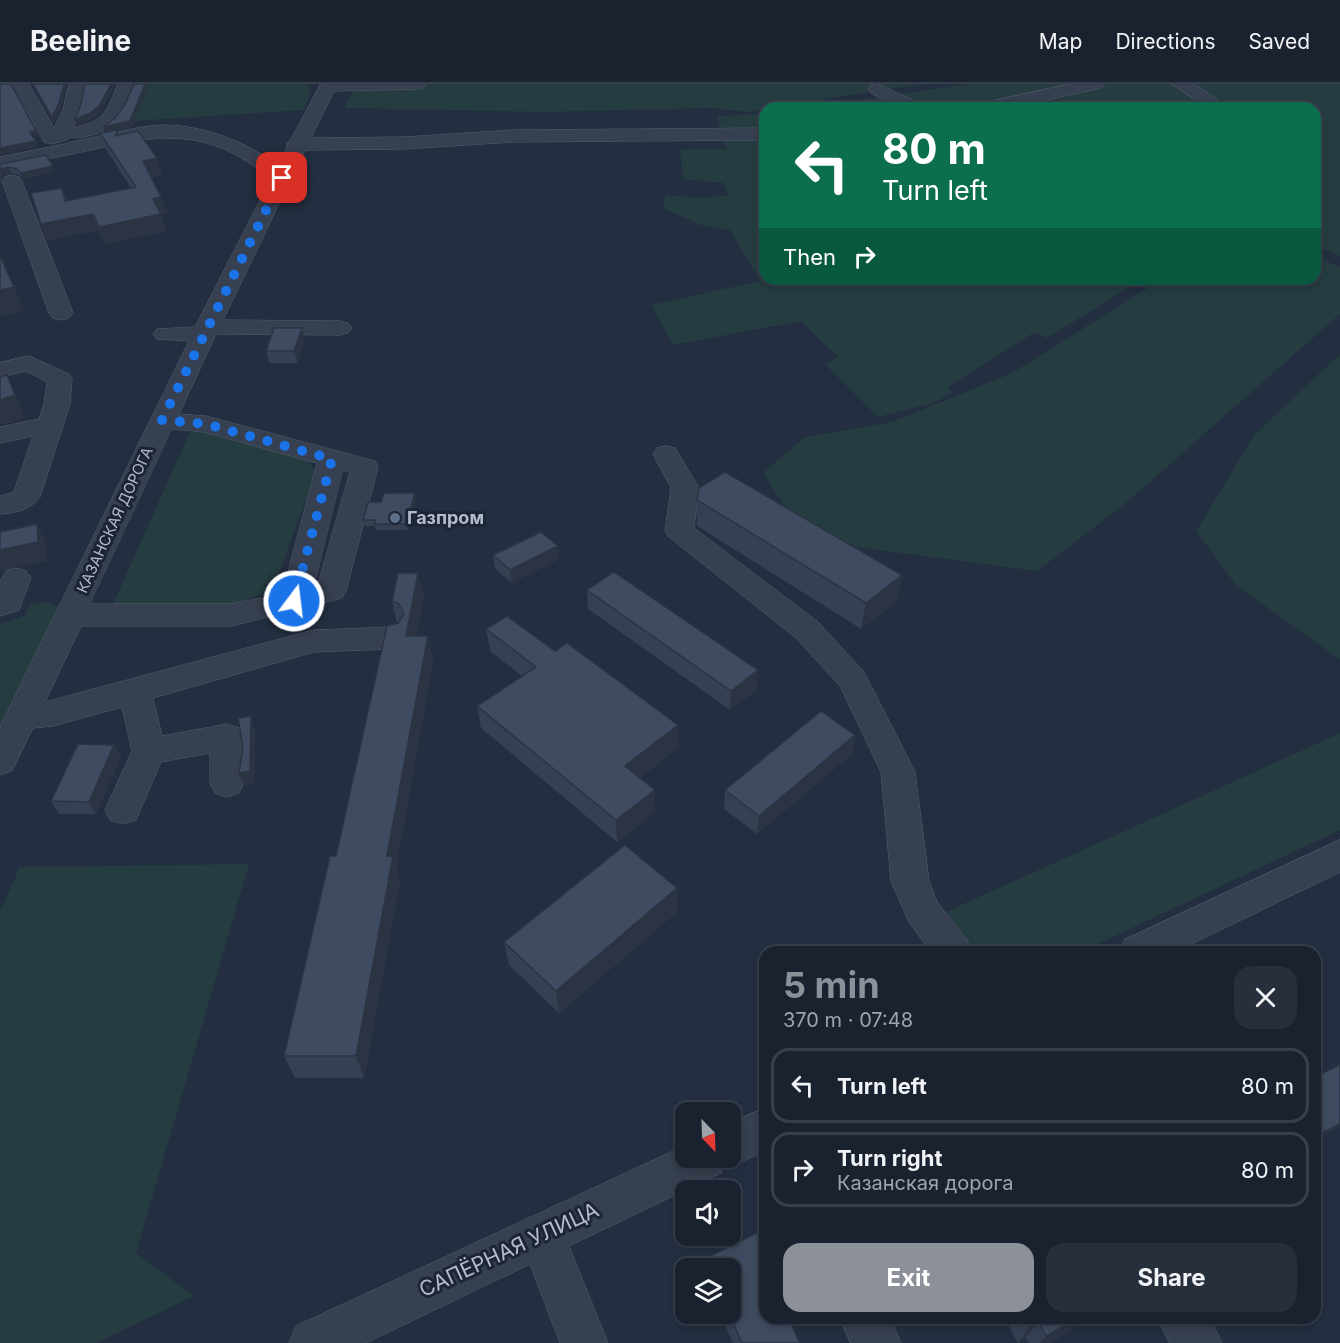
<!DOCTYPE html>
<html lang="en">
<head>
<meta charset="utf-8">
<style>
  body { margin:0; font-family:Inter,sans-serif; background:#272f3c; color:#f1f3f6; height:100vh; display:flex; flex-direction:column; font-size:22px; white-space:nowrap }
  * { box-sizing:border-box; margin:0 }
  p { font-size:20px; color:#9fa4ab }
  .icon { flex:none; width:33px; height:33px; fill:none; stroke:currentColor; stroke-width:2; stroke-linecap:round; stroke-linejoin:round }
  .map { position:relative; flex:1; overflow:hidden }
  .drawer { position:absolute; left:759px; top:862px; width:562px; height:378px; display:flex; flex-direction:column; background:#1a2230; border-radius:18px; box-shadow:0 3px 9px #0003,0 0 0 2px #383f4c }
  .drawer>* { flex:none }
  .hud { position:absolute; left:759px; top:18px; width:562px; height:183px; border-radius:18px; box-shadow:0 3px 9px #0003,0 0 0 2px #383f4c; background:#0b6e4f; color:#fff; overflow:hidden }
  .needle { width:39px; rotate:157deg }
  .tools { position:absolute; left:675px; top:1018px; display:grid; gap:12px }
  .tools a { display:grid; place-items:center; width:66px; height:66px; border-radius:12px; background:#1a2230; box-shadow:0 3px 9px #0003,0 0 0 2px #383f4c; font-size:30px }
  .pin { position:absolute; display:grid; place-items:center; width:51px; height:51px; color:#fff; margin:-26px; border-radius:12px; box-shadow:0 3px 9px #0006 }
  .me { position:absolute; width:66px; margin:-33px; rotate:15deg; stroke-linejoin:round; filter:drop-shadow(0 0 4px #0008) }
  .turn { display:flex; align-items:center; gap:21px; height:126px; padding:0 24px; font-size:27px }
  .turn .icon { width:78px; height:78px; stroke-width:2.5 }
  .turn b { display:block; font-size:42px; line-height:51px }
  .then { display:flex; align-items:center; height:57px; padding:0 24px; background:#0003; gap:12px; font-size:22px }
  .round { display:grid; place-items:center; flex:none; width:63px; height:63px; border-radius:18px; background:#272f3c }
  .summary { display:flex; align-items:center; justify-content:space-between; height:102px; padding:0 24px }
  h1 { font-size:36px; font-weight:700; line-height:45px; color:#8c9099 }
  .button { display:flex; gap:12px; margin-top:auto; padding:12px 24px }
  .button a { flex:1; height:69px; border-radius:18px; background:#8c9099; color:#fff; font-size:24px; font-weight:700; line-height:69px; text-align:center }
  .button a+a { background:#272f3c; color:#f1f3f6 }
  ul { padding:0; list-style:none }
  li { display:flex; align-items:center; gap:18px; height:75px; margin:0 12px 9px; padding:0 12px; border:3px solid #383f4c; border-radius:18px }
  li div { flex:1 }
  li b { display:block; font-size:22px }
  li em { font-style:normal }
  header { display:flex; align-items:center; gap:36px; box-sizing:border-box; height:84px; padding:0 30px; background:#1a2230; border-bottom:2px solid #383f4c }
  header strong { font-size:28px }
  nav { display:flex; gap:33px; margin-inline-start:auto; font-size:21px }
  .map>svg:first-child { display:block }
  .green { fill:#253c41 }
  .lines { fill:none; stroke-linecap:round; stroke-linejoin:round }
  .minor-casing { stroke:#555e6e; stroke-width:1 }
  .minor { fill:#374050; fill-rule:evenodd }
  .wall { fill:#364053 }
  .shaded-wall { fill:#2c3443 }
  .building { fill:#3f4b60; stroke:#2c3443; stroke-width:1.5 }
  .route { stroke:#1a73e8; stroke-width:10; stroke-dasharray:0 18 }
  .service-dot { fill:#5c6f8a; stroke:#1c2535; stroke-width:2 }
  .labels { text-anchor:middle; stroke-width:6; stroke-linejoin:round; paint-order:stroke }
  .far-street-label { font-size:15px; fill:#b4bbcb; stroke:#1c2535 }
  .poi-label { font-size:18px; font-weight:bold; fill:#b4bbcb; stroke:#1c2535; text-anchor:start }
  .near-street-label { font-size:21px; fill:#b4bbcb; stroke:#1c2535 }
</style>
</head>
<body>
<header>
<strong>Beeline</strong>
<nav><a>Map</a><a>Directions</a><a>Saved</a></nav>
</header>
<div class="map">
<svg width="1340" height="1259" viewBox="0 0 1340 1259">
  <rect width="100%" height="100%" fill="#232e40"/>
  <g class="green">
    <path d="M149 0H308L310 10 304 26 134 37Z"/>
    <path d="M357 0H932L874 7 746 28 712 24 543 28 344 24Z"/>
    <path d="M969 0H1340V172L1316 163V24H804Z"/>
    <path d="M765 30V195H1143L1047 254 1035 248 948 303 953 309 933 319 878 333 826 281 838 273 801 237 673 261 651 221 760 197 730 146 701 141 664 125 665 111 704 114 728 111 724 99 683 95 680 65H726L717 32Z"/>
    <path d="M1316 173 1340 183V230L1125 420 1037 487 848 462 796 441 763 389 805 353 892 338 1012 289 1162 195H1316Z"/>
    <path d="M1340 270V576L1236 501 1196 447 1254 351Z"/>
    <path d="M203 347 307 375 316 388 274 502C230 535 165 522 113 520L190 348Z"/>
    <path d="M48 518 57 522 61 529 0 654V540L25 532 30 520Z"/>
    <path d="M1340 649V746L1081 868H976L946 828Z"/>
    <path d="M249 780 136 1169 194 1212 96 1259H0V827L20 783Z"/>
  </g>
  <g class="lines">
    <g class="minor-casing">
      <g id="minor">
        <path d="M11 0H29L54 44 63 26 69 0H87L84 4 81 26 73 44C105 37 106 28 118 0H136C126 25 120 44 92 51 84 53 77 55 69 53L67 56 51 60 44 58 42 54Z"/>
        <path d="M321 0H426L423 4 417 5 334 7 311 54 404 53 513 46 765 44V56L513 58 404 65 305 66 223 236 340 237 348 239 352 244 348 249 340 251 216 250 179 330 206 332 375 377 378 383 346 507 342 514 231 542H81L45 618 314 546 392 543 403 546 408 554 403 562 392 565 314 568 153 614 162 652 227 640 239 644C248 660 248 692 239 709L227 713 215 709 210 699V669L161 678 136 736 123 740 110 736 105 726 132 667 122 623 53 642 33 644 12 687 0 691V643L189 257 157 255 153 250 157 245 195 243 271 95C207 42 161 50 86 67 57 73 28 79 0 85V73C29 67 57 62 86 55 111 50 137 42 163 41 203 41 246 58 278 81L288 62 286 60 291 55ZM172 345 204 348 317 379 282 510 231 520H90ZM343 386 350 388 318 500 314 502Z"/>
        <path d="M878 0 921 20 924 24H901L871 9 868 5 871 1Z"/>
        <path d="M1070 0H1104L1101 4 1009 24H975L978 20Z"/>
        <path d="M1172 0H1194L1230 24H1208Z"/>
        <path d="M12 91 19 93 22 97 73 229 69 234 61 236 53 234 49 229 2 97 5 93Z"/>
        <path d="M29 272 69 290 72 295 70 320 40 413C31 426 15 429 0 430V412L14 408 33 352 0 359V343L39 335 44 320 47 298 26 287 0 293V279Z"/>
        <path d="M666 362 675 364 699 404 694 444 818 538 864 588 915 688 929 797 937 818 967 856 972 868H931L909 838 891 797 881 688 840 602 796 554 669 453 665 447 671 404 653 370 657 364Z"/>
        <path d="M16 484 26 487 31 494 19 526 0 532V497L6 487Z"/>
        <path d="M1340 756V788L1175 868H1119L1124 856Z"/>
        <path d="M765 1024V1067L730 1083 724 1081 721 1089 569 1162 608 1259H560L530 1180 366 1259H289L296 1242 686 1061V1074H730V1039Z"/>
        <path d="M840 1234H890L901 1259H851Z"/>
        <path d="M1158 1234H1210L1222 1259H1170Z"/>
      </g>
    </g>
    <use href="#minor" class="minor"/>
  </g>
  <g class="wall">
    <path d="M32 0H67L61 25 54 39Z"/>
    <path d="M118 46 120 51 162 90 151 93 167 129 161 130 166 147 105 160 99 146 47 156 41 140 62 104 67 117 131 104 106 65 100 49Z"/>
    <path d="M0 80 53 82 55 88 23 95 20 91 11 89 3 92 0 100Z"/>
    <path d="M302 244 305 257 297 279H269L266 267Z"/>
    <path d="M416 415 408 446H376L375 442H365L363 436 381 418Z"/>
    <path d="M697 416 902 491 897 517 861 545 697 442Z"/>
    <path d="M558 462 559 475 511 499 495 484 493 471Z"/>
    <path d="M587 506 757 605 730 626 588 525Z"/>
    <path d="M424 514 416 552H428L433 577 396 784 400 796 364 994H295L284 972 397 539 392 517Z"/>
    <path d="M486 545 555 567 678 641V664L639 694 655 728 617 758 481 644 477 622 522 592 490 567Z"/>
    <path d="M855 651 852 670 757 750 724 725 725 706Z"/>
    <path d="M114 661 121 673 96 730H59L51 717Z"/>
    <path d="M677 804V828L559 929 509 881 504 858Z"/>
    <path d="M765 1145V1234H788L800 1259H733L720 1230H730V1185H703L704 1175Z"/>
    <path d="M1004 1234H1081L1071 1247 1049 1259H1029L1026 1254 1018 1259Z"/>
  </g>
  <g class="shaded-wall">
    <path d="M64 0H67L61 25 54 39 52 33Z"/>
    <path d="M111 0H115L101 28 91 36 77 41 75 35Z"/>
    <path d="M145 0H149L132 43 105 49 103 43 130 37Z"/>
    <path d="M36 47 39 53 33 54 30 48Z"/>
    <path d="M36 57 38 63 0 71V64Z"/>
    <path d="M157 74 162 90 148 93 143 77Z"/>
    <path d="M53 82 55 88 23 95 21 89Z"/>
    <path d="M9 83 11 89 3 92 0 100 1 85Z"/>
    <path d="M161 113 167 129 161 130 166 147 105 160 99 143 153 115Z"/>
    <path d="M93 130 99 146 47 156 41 140Z"/>
    <path d="M14 203 25 227 0 233V206Z"/>
    <path d="M302 244 305 257 297 279 294 267Z"/>
    <path d="M7 291 26 334 0 341V314Z"/>
    <path d="M415 409 416 415 408 446 406 440Z"/>
    <path d="M37 440 46 459 47 477 0 487V466Z"/>
    <path d="M558 462 559 475 511 499 510 486Z"/>
    <path d="M418 489 424 514 411 577 406 552Z"/>
    <path d="M902 491 897 517 861 545 866 519Z"/>
    <path d="M428 552 433 577 396 784 400 796 364 994 356 972 387 772Z"/>
    <path d="M758 586 757 605 730 626 731 607Z"/>
    <path d="M251 632 255 645V700L244 702 239 689Z"/>
    <path d="M678 641V664L626 704 625 682Z"/>
    <path d="M855 651 852 670 757 750 759 732Z"/>
    <path d="M114 661 121 673 96 730 89 718Z"/>
    <path d="M655 706V728L617 758 616 736Z"/>
    <path d="M677 804V828L559 929 556 907Z"/>
    <path d="M1340 1040V1043L1316 1055V1052Z"/>
    <path d="M1078 1234H1081L1071 1247 1049 1259H1040L1046 1252Z"/>
    <path d="M1038 1238 1026 1254 1018 1259 1030 1243Z"/>
  </g>
  <g class="building">
    <path d="M0 0H11L36 47 30 48 36 57 0 64Z"/>
    <path d="M33 0H64L59 19 52 33Z"/>
    <path d="M85 0H111L99 22 89 30 75 35 81 20Z"/>
    <path d="M134 0H145L130 37 103 43 115 34 125 20Z"/>
    <path d="M118 46 115 52 138 47 157 74 143 77 161 113 153 115 161 130 99 143 93 130 41 140 31 109 62 104 65 117 136 103 100 49Z"/>
    <path d="M46 71 53 82 21 89 17 85 9 83 1 85 0 88V80Z"/>
    <path d="M0 172 14 203 0 206Z"/>
    <path d="M274 244H302L294 267H266Z"/>
    <path d="M7 291 15 311 0 316V293Z"/>
    <path d="M725 388 902 491 866 519 697 416 699 404Z"/>
    <path d="M384 409H415L406 440H375L376 436H363L368 418H381Z"/>
    <path d="M37 440 38 458 0 466V448Z"/>
    <path d="M541 448 558 462 510 486 493 471Z"/>
    <path d="M614 488 758 586 731 607 587 506Z"/>
    <path d="M398 489H418L406 552H428L387 772H393L356 972H284L330 772H336L387 542 398 539 404 530 399 520 392 517Z"/>
    <path d="M507 532 555 567 567 559 678 641 625 682 655 706 616 736 477 622 536 583 486 545Z"/>
    <path d="M821 627 855 651 759 732 725 706Z"/>
    <path d="M251 632 250 687 239 689 243 663 238 634Z"/>
    <path d="M78 660 114 661 89 718 51 717Z"/>
    <path d="M625 761 677 804 556 907 504 858Z"/>
    <path d="M1340 981V1040L1316 1052V992Z"/>
    <path d="M765 1145V1234H788L800 1259H742L729 1230H730V1185H708L704 1175Z"/>
    <path d="M1025 1234H1078L1046 1252 1038 1238 1030 1243Z"/>
  </g>
  <g class="lines">
    <path class="route" d="M282 94 162 336 206 340 332 375 294 517"/>
  </g>
  <circle class="service-dot" cx="395" cy="434" r="6"/>
  <g class="labels">
    <g class="far-street-label">
      <text transform="translate(115 436) rotate(-65)" y="5">КАЗАНСКАЯ ДОРОГА</text>
    </g>
    <g class="poi-label">
      <text x="407" y="440">Газпром</text>
    </g>
    <g class="near-street-label">
      <text transform="translate(509 1166) rotate(-25)" y="7">САПЁРНАЯ УЛИЦА</text>
    </g>
  </g>
</svg>
<div class="tools">
<a><svg class="needle" viewBox="-14 -14 28 28"><path d="M0-13l5 13h-10z" fill="#e53935"/><path d="M0 13l5-13h-10z" fill="#9fa4ab"/></svg></a>
<a><svg class="icon" aria-label="sound" viewBox="0 0 24 24"><path d="M4 9h4l5-4v14l-5-4H4zM17 9q2 3 0 6"/></svg></a>
<a><svg class="icon" aria-label="layers" viewBox="0 0 24 24"><path d="M12 4l9 5-9 5-9-5zM3 14l9 5 9-5"/></svg></a>
</div>
<div class="pin" style="left:282px;top:94px;background:#d93025"><svg class="icon" aria-label="arrive" viewBox="0 0 24 24"><path d="M6 21V4h12l-3 4 3 4H6"/></svg></div>
<svg class="me" style="left:294px;top:517px" viewBox="-20 -20 40 40"><circle r="17" fill="#1a73e8" stroke="#fff" stroke-width="3"/><path d="M0-11L8 9 0 5-8 9z" fill="#fff"/></svg>
<div class="hud">
<div class="turn"><svg class="icon" aria-label="left" viewBox="0 0 24 24"><path d="M17 20v-9H6M10 6l-5 5 5 5"/></svg><div><b>80 m</b>Turn left</div></div>
<div class="then">Then<svg class="icon" aria-label="right" viewBox="0 0 24 24"><path d="M7 20v-9h11M14 6l5 5-5 5"/></svg></div>
</div>
<section class="drawer">
<div class="summary"><div><h1>5 min</h1><p>370 m · 07:48</p></div><a class="round"><svg class="icon" aria-label="close" viewBox="0 0 24 24"><path d="M6 6l12 12M18 6L6 18"/></svg></a></div>
<ul>
<li><svg class="icon" aria-label="left" viewBox="0 0 24 24"><path d="M17 20v-9H6M10 6l-5 5 5 5"/></svg><div><b>Turn left</b></div><em>80 m</em></li>
<li><svg class="icon" aria-label="right" viewBox="0 0 24 24"><path d="M7 20v-9h11M14 6l5 5-5 5"/></svg><div><b>Turn right</b><p>Казанская дорога</p></div><em>80 m</em></li>
</ul>
<div class="button"><a>Exit</a><a>Share</a></div>
</section>
</div>
</body>
</html>
